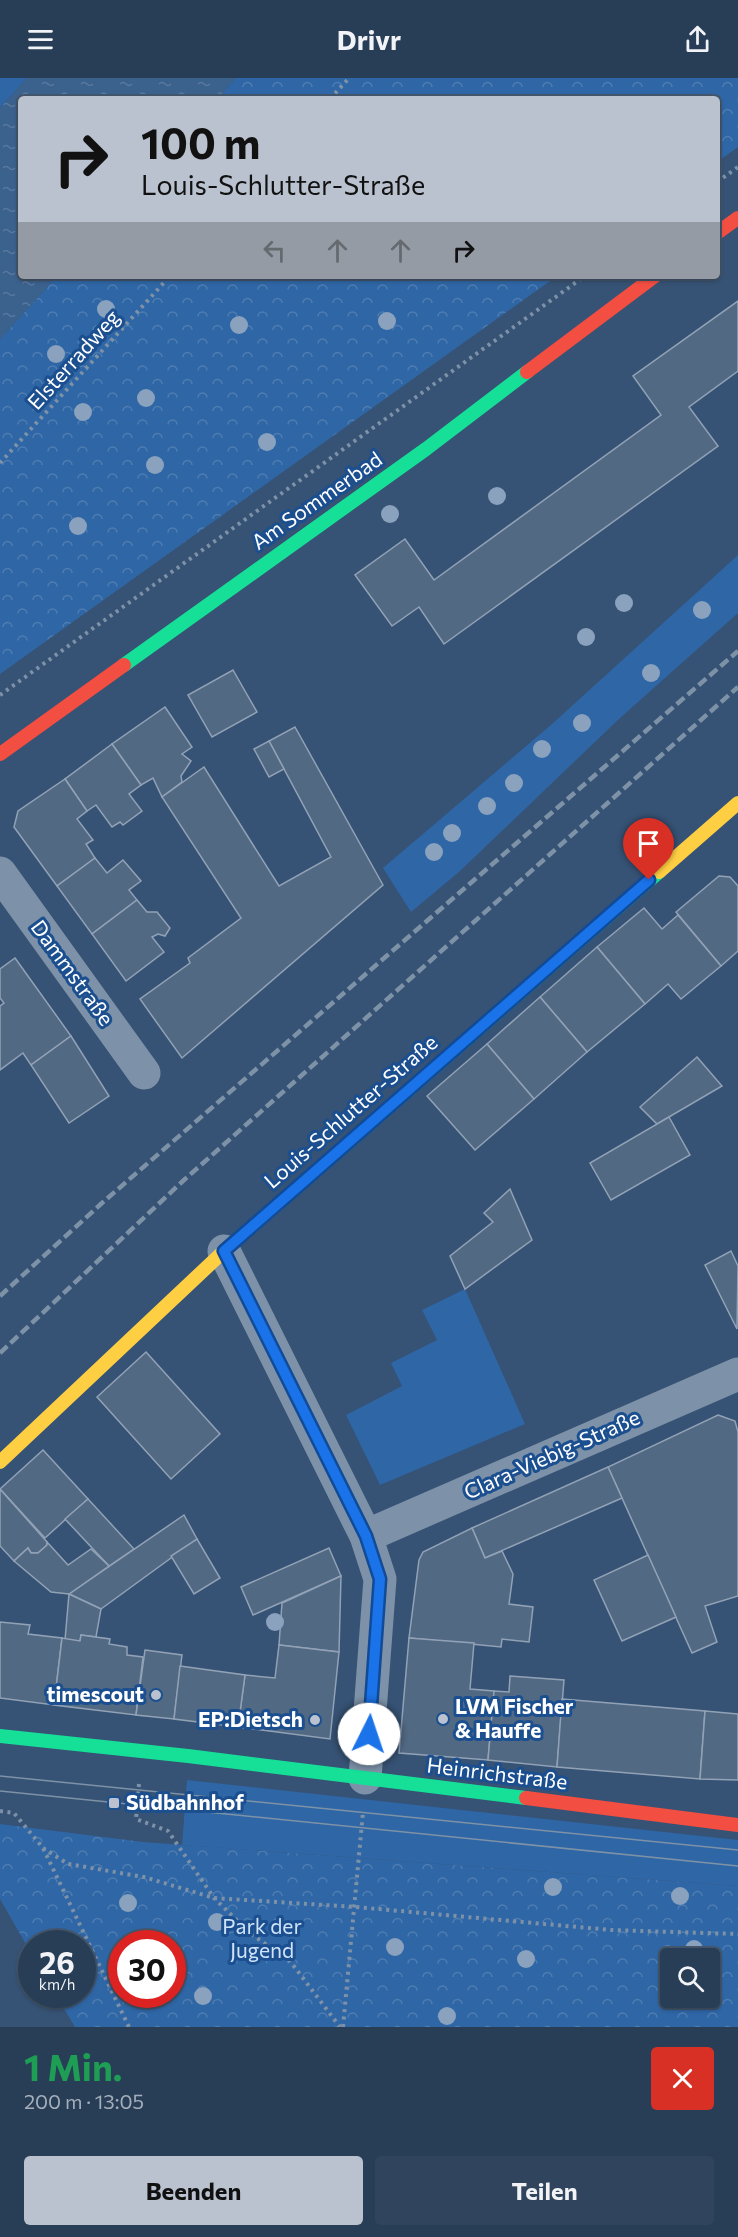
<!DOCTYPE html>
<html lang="de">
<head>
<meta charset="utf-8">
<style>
  body { margin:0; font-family:Commissioner,sans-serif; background:#30455d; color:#f1f3f6; height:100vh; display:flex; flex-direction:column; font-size:22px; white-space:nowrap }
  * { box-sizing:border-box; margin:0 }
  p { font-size:20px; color:#a5aeba }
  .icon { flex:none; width:33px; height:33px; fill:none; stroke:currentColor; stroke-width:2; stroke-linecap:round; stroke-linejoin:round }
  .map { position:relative; height:1949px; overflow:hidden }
  .panel { display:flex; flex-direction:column; background:#283e57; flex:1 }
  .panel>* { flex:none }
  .guide { position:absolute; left:18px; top:18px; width:702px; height:183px; border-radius:6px; box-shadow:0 2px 4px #0004,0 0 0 2px #44576d; background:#b9c2ce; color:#111; overflow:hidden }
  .tools { position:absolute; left:660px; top:1870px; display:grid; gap:12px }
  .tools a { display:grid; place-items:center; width:60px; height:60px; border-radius:6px; background:#283e57; box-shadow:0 2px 4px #0004,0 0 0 2px #44576d; font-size:30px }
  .speed { position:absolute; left:18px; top:1852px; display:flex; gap:12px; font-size:30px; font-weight:700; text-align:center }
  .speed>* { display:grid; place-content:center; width:78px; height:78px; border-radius:50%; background:#283e57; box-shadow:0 2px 4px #0004,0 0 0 2px #44576d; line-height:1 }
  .speed small { font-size:15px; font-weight:400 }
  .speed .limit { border:9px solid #d22; background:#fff; color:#111 }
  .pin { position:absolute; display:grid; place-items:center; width:51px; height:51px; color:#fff; margin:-62px -26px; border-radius:50% 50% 50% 0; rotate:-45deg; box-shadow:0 0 6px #0007 }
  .pin .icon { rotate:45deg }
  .me { position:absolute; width:66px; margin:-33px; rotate:4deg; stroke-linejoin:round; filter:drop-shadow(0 0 4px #0008) }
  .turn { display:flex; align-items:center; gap:21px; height:126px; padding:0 24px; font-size:27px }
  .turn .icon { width:78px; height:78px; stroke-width:2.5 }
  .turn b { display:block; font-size:42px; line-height:51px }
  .lanes { display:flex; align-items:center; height:57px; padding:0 24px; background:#0003; justify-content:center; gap:30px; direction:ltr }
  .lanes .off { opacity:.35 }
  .round { display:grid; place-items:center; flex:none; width:63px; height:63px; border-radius:6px; background:#30455d }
  .overview { display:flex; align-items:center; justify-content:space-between; height:102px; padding:0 24px }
  h1 { font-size:36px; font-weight:700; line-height:45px; color:#1e9e55 }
  .cta { display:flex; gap:12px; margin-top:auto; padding:12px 24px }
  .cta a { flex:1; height:69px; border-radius:6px; background:#b9c2ce; color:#111; font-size:24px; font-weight:700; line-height:69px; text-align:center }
  .cta a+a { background:#30455d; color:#f1f3f6 }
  header { display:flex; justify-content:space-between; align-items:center; height:78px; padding:0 24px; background:#283e57; font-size:27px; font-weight:700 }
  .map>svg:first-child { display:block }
  .green { fill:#2f66a5 }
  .park { fill:url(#park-crowns); fill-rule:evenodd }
  .water { fill:url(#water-ripples) }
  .building { fill:#526984; stroke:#92a2b6; stroke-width:1.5 }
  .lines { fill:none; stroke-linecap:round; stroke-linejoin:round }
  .path { stroke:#7d92a8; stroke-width:4; stroke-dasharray:3 4.5; stroke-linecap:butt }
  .street { stroke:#7d92a8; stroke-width:33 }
  .fast { stroke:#16e098; stroke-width:14 }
  .slow { stroke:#ffcf43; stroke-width:14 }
  .jam { stroke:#f24e42; stroke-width:14 }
  .tram { stroke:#7e92a7; stroke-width:1.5 }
  .rail { stroke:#7e92a7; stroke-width:4.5; stroke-dasharray:10 4.5; stroke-linecap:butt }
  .tree { fill:#8aa2be }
  .route-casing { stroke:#114b97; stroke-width:15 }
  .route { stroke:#1a73e8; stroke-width:10 }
  .poi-dot { fill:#b9c2ce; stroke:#1b4f8f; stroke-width:2 }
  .labels { text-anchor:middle; stroke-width:6; stroke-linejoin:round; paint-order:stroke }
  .street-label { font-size:21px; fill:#fff; stroke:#1b4f8f }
  .poi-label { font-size:21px; font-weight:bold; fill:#fff; stroke:#1b4f8f; text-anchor:end }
  .park-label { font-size:21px; fill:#cfe3fa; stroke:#1b4f8f }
</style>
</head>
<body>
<header><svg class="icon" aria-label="menu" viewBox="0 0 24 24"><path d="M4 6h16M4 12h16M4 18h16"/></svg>Drivr<svg class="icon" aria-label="share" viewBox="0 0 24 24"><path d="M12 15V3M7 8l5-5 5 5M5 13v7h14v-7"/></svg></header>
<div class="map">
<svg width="738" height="1949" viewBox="0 0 738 1949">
  <defs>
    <pattern id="park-crowns" width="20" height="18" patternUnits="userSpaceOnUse" patternTransform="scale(1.5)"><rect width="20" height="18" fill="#2f66a5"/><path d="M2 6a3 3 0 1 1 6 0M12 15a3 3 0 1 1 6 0" fill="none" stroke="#4e7db2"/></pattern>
    <pattern id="water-ripples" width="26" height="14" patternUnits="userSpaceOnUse" patternTransform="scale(1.5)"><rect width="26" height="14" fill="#3b618d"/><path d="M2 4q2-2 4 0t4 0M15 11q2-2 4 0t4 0" fill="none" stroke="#58799e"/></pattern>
  </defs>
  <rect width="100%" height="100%" fill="#365274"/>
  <g class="green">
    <path d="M0 0H27L0 30Z"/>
    <path d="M738 477V535L619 641 459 794 411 834 383 790 552 646Z"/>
    <path d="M465 1211 525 1346 380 1407 346 1337 402 1308 391 1285 437 1262 422 1232Z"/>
    <path d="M187 1702 738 1762V1808L182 1767Z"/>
  </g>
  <g class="park">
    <path d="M236 0H738V69L717 84V21H217Z"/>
    <path d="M57 198H557L0 596V261Z"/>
    <path d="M0 1746 143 1764 738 1808V1949H75L56 1917H82V1866H32L31 1875 0 1821ZM122 1866H172V1917H122ZM670 1881H710V1920H670Z"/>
  </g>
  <path class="water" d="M27 0H236L217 21H21V198H57L0 261V30Z"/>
  <g class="building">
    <path d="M738 223V293L689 329 718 368 444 566 419 529 392 548 355 497 405 461 434 502 661 337 633 298Z"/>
    <path d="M233 592 257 634 212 659 188 617Z"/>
    <path d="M165 629 192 669 182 676 191 683 181 698 182 704 162 719 153 700 141 707 112 666Z"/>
    <path d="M295 649 383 807 182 980 140 921 190 885 188 880 241 840 162 719 204 689 279 808 331 779 269 663Z"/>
    <path d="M269 663 284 691 269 699 254 671Z"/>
    <path d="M112 666 141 707 129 716 142 733 123 747 120 744 112 749 96 727 87 733 65 701Z"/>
    <path d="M65 701 87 733 77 741 93 762 86 766 95 780 57 808 14 749 18 733Z"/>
    <path d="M95 780 107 795 123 782 141 803 129 812 137 822 92 856 57 808Z"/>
    <path d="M719 798 730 799 738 808V873L721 888 676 834Z"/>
    <path d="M137 822 147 834H157L170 850 165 858 158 856 152 859 164 874 126 903 92 856Z"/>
    <path d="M644 830 662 851 678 837 721 888 681 921 668 906 645 926 597 869Z"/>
    <path d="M597 869 645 926 587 974 540 919Z"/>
    <path d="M15 880 71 958 31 987 23 975 0 992V928L4 925 0 920V891Z"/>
    <path d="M540 919 587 974 534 1021 487 966Z"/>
    <path d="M71 958 109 1018 69 1045 31 987Z"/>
    <path d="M487 966 534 1021 475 1072 427 1018Z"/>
    <path d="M697 979 722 1008 657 1046 640 1029Z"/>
    <path d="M669 1039 690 1077 611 1122 590 1085Z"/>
    <path d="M510 1111 532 1162 465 1211 450 1178 493 1144 484 1135Z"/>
    <path d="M731 1173 738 1188 737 1251 705 1187Z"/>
    <path d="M146 1274 220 1356 171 1401 97 1319Z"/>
    <path d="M718 1337 735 1343 738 1354V1518L705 1528 717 1564 692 1575 608 1389Z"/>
    <path d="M43 1372 88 1421 45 1460 0 1411Z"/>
    <path d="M608 1389 622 1420 485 1480 472 1450Z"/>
    <path d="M0 1411 47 1464V1467L38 1475H31L28 1470 14 1483 0 1468Z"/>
    <path d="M88 1421 134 1471 109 1488 65 1441Z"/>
    <path d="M184 1437 197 1461 101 1531 69 1516Z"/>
    <path d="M472 1450 485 1480 502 1473 513 1496 509 1526 533 1529 529 1564 502 1561 501 1569 409 1560 419 1482 423 1474Z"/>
    <path d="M197 1461 220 1500 194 1516 171 1478Z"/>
    <path d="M47 1464 68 1487 91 1471 109 1488 69 1516 51 1514 14 1483 28 1470 31 1475H38L47 1467Z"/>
    <path d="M329 1470 341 1498 253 1537 241 1509Z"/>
    <path d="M648 1477 676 1539 622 1563 594 1502Z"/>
    <path d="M341 1498 339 1574 279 1567 282 1525Z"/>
    <path d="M69 1516 101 1531 96 1559 81 1557 80 1563 65 1562Z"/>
    <path d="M0 1544 30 1547 28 1556 62 1560 54 1627 0 1620Z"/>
    <path d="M81 1557 110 1561 109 1566 127 1569V1577L143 1579 136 1637 54 1627 62 1560 80 1563Z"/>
    <path d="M409 1560 474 1565 470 1611 494 1613 488 1682 399 1675Z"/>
    <path d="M279 1567 339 1574 330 1661 238 1649 245 1597 275 1600Z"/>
    <path d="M145 1572 182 1577 174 1641 136 1637Z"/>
    <path d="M180 1588 245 1597 238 1649 174 1641Z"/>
    <path d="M510 1598 564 1602 557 1689 488 1682 494 1613 509 1614Z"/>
    <path d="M562 1621 705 1633 700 1701 557 1689Z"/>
    <path d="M705 1633 738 1636V1702L700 1701Z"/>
  </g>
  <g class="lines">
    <g class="path">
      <path d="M330 21 349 0"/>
      <path d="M717 104 738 89"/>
      <path d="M0 385 170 198"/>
      <path d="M0 617 585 198"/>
      <path d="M139 1706 136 1741 168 1753 214 1820 251 1856 290 1883 340 1949"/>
      <path d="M0 1733 14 1735 43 1770 129 1949"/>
      <path d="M43 1770 68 1786 144 1799 214 1820 356 1829 611 1852 738 1856"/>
      <path d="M343 1949 363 1734"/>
    </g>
    <g class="street">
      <path d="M0 795 144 995"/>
      <path d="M224 1173 366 1458 380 1501 365 1700"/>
      <path d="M366 1458 738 1296"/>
    </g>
    <g class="fast">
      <path d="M124 587 426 371 527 294"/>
      <path d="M278 1126 659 794"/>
      <path d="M0 1658 188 1678 526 1720"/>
    </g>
    <g class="slow">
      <path d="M659 794 738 725"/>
      <path d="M0 1384 224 1173 278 1126"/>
    </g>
    <g class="jam">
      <path d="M717 155 738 140"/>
      <path d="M527 294 655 198"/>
      <path d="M0 676 124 587"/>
      <path d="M526 1720 738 1747"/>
    </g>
    <g class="tram">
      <path d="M0 1698 738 1772"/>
      <path d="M0 1713 738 1788"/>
    </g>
    <g class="rail">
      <path d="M0 1218 102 1125 738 573"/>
      <path d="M0 1275 184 1102 738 609"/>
    </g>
  </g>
  <g class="tree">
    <circle cx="106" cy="231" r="9"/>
    <circle cx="387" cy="243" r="9"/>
    <circle cx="239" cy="247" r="9"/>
    <circle cx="56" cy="276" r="9"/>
    <circle cx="146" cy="320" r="9"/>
    <circle cx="83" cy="334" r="9"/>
    <circle cx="267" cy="364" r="9"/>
    <circle cx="155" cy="387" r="9"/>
    <circle cx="497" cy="418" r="9"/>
    <circle cx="390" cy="436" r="9"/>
    <circle cx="78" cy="448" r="9"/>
    <circle cx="624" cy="525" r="9"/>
    <circle cx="702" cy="532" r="9"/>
    <circle cx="586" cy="559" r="9"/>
    <circle cx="651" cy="595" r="9"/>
    <circle cx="582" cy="645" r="9"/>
    <circle cx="542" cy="671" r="9"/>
    <circle cx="514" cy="705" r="9"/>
    <circle cx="487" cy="728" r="9"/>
    <circle cx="452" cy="755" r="9"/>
    <circle cx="434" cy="774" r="9"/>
    <circle cx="275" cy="1544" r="9"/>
    <circle cx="553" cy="1809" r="9"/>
    <circle cx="680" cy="1818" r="9"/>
    <circle cx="128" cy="1825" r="9"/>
    <circle cx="217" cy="1844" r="9"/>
    <circle cx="395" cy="1869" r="9"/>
    <circle cx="694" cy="1871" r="9"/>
    <circle cx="526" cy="1881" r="9"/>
    <circle cx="203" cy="1918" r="9"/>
    <circle cx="447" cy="1938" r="9"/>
  </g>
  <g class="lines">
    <g class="route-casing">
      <path id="route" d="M369 1656 380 1501 366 1458 224 1173 649 802"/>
    </g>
    <use href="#route" class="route"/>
  </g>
  <g class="poi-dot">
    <circle cx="156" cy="1617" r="6"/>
    <circle cx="443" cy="1641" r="6"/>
    <circle cx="315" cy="1642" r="6"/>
    <rect x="108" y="1719" width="12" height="12" rx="3"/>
  </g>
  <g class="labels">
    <g class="street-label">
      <text transform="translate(74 282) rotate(-48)" y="7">Elsterradweg</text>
      <text transform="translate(317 423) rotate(-35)" y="7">Am Sommerbad</text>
      <text transform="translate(72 895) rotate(54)" y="7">Dammstraße</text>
      <text transform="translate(351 1034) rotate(-41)" y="7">Louis-Schlutter-Straße</text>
      <text transform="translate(552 1377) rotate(-24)" y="7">Clara-Viebig-Straße</text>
      <text transform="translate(497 1696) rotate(7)" y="7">Heinrichstraße</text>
    </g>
    <g class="poi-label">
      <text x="144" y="1624">timescout</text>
      <text x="455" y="1636" text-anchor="start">LVM Fischer<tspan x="455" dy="24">&amp; Hauffe</tspan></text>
      <text x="303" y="1649">EP:Dietsch</text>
      <text x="126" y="1732" text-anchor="start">Südbahnhof</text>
    </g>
    <g class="park-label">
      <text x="262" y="1856">Park der<tspan x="262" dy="24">Jugend</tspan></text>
    </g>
  </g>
</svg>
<div class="tools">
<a><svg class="icon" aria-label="search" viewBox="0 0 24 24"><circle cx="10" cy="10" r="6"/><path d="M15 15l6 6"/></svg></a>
</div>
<div class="speed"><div>26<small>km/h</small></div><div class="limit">30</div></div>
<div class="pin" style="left:649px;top:802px;background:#d93025"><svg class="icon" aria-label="arrive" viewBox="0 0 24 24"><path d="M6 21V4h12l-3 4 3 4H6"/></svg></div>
<svg class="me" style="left:369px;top:1656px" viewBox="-20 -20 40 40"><circle r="19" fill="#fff"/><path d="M0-13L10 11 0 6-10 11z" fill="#1a73e8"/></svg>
<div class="guide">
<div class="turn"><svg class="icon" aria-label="right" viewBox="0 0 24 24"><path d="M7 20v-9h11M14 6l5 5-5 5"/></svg><div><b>100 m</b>Louis-Schlutter-Straße</div></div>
<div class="lanes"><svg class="icon off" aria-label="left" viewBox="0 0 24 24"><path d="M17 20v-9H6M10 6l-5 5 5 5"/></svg><svg class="icon off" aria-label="ahead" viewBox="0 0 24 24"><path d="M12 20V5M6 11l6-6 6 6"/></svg><svg class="icon off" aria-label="ahead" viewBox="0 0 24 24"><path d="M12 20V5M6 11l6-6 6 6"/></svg><svg class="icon" aria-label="right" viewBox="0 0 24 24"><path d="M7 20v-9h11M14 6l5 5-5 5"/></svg></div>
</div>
</div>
<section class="panel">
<div class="overview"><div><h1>1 Min.</h1><p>200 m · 13:05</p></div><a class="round" style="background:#d93025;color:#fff"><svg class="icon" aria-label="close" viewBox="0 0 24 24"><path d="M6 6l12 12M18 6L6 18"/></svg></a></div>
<div class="cta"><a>Beenden</a><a>Teilen</a></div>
</section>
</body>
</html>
